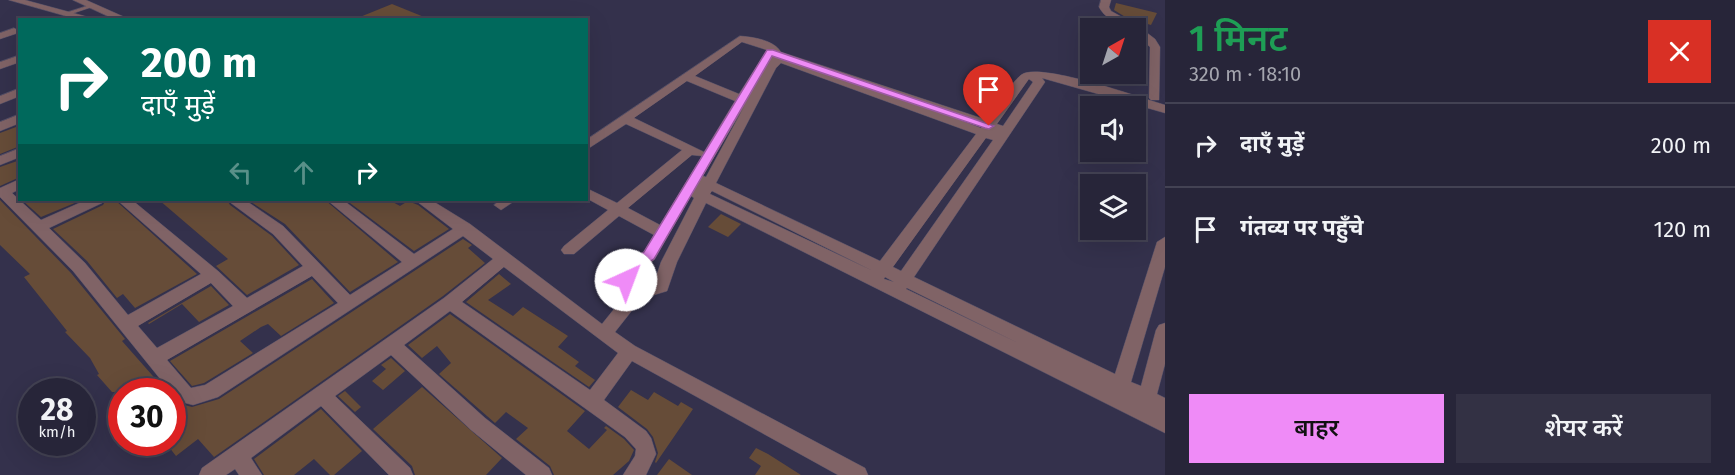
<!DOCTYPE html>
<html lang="hi">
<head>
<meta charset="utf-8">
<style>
  body { margin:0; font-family:"Fira Sans","Noto Sans Devanagari",sans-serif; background:#333144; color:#f1f3f6; height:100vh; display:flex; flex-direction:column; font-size:22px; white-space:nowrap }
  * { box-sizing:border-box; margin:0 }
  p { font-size:20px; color:#a4a5ae }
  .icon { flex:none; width:33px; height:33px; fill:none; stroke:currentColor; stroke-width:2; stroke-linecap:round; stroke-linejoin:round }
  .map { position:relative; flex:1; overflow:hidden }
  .drawer { display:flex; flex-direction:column; background:#272539; width:570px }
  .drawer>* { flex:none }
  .guide { position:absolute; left:18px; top:18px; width:570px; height:183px; border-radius:0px; box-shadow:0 6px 24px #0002,0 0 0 2px #434253; background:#00695c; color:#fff; overflow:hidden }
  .needle { width:39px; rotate:39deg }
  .buttons { position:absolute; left:1080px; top:18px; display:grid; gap:12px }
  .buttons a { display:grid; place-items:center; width:66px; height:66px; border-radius:0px; background:#272539; box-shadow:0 6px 24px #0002,0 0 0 2px #434253; font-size:30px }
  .speed { position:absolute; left:18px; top:378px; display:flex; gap:12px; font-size:30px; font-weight:700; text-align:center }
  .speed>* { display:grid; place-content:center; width:78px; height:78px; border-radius:50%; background:#272539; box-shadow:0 6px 24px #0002,0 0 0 2px #434253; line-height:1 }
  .speed small { font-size:15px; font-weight:400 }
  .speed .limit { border:9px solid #d22; background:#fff; color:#111 }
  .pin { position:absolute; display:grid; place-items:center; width:51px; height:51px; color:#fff; margin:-62px -26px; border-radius:50% 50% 50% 0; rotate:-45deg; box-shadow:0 0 6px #0007 }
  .pin .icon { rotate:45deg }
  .me { position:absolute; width:66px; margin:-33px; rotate:43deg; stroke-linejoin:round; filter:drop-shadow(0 0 4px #0008) }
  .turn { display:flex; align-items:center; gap:21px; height:126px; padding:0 24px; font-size:27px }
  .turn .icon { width:78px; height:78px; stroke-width:2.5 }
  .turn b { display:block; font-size:42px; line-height:51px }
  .lanes { display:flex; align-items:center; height:57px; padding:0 24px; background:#0003; justify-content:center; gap:30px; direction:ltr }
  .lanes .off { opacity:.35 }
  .round { display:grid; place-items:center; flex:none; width:63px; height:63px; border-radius:0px; background:#333144 }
  .summary { display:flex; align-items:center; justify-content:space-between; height:102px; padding:0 24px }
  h1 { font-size:36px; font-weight:600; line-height:45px; color:#1e9e55 }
  .action { display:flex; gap:12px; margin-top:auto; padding:12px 24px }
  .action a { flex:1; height:69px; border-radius:0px; background:#ef8bf7; color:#111; font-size:24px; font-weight:600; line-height:69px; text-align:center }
  .action a+a { background:#333144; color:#f1f3f6 }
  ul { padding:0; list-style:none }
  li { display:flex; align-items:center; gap:18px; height:84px; padding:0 24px; border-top:2px solid #434253 }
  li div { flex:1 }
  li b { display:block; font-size:22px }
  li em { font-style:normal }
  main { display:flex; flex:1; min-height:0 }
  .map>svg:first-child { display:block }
  .building { fill:#664c38 }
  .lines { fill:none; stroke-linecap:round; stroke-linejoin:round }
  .lane-casing { stroke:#524f68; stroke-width:1 }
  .street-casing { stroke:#524f68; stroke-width:1 }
  .lane { fill:#806366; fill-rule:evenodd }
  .street { fill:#806366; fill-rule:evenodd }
  .route { fill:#ef8bf7; stroke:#9b5aa1; stroke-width:1.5 }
</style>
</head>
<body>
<main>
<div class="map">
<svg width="1165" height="475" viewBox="0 0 1165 475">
  <rect width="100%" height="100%" fill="#34314c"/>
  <g class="building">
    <path d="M1116 3 1157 13 1151 25 1127 18 1114 10Z"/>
    <path d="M392 4 429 19H355Z"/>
    <path d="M16 127 20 130V146L0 154V133Z"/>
    <path d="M20 160V177L0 186V167Z"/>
    <path d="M0 200 71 273 125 339 122 341 167 392H112L97 375 99 374 90 358 65 332 67 331 24 277 30 274 0 245Z"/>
    <path d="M22 200H82L41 217Z"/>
    <path d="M106 200H115L197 274 135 308 123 294 117 298 87 261 53 229 103 205Z"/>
    <path d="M159 200H227L230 205 272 236 299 265 247 295 216 266 228 259Z"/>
    <path d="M248 200H325L398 262 350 292 285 224Z"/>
    <path d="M346 200H389L400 206 408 201 418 205 449 229 414 251Z"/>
    <path d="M721 214 741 224 728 237 708 227Z"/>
    <path d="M463 239 472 245 468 248 485 263 443 296 214 457 198 439 176 456 165 442H172V398L177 403 192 407 219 399Z"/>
    <path d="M499 274 511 284 488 300 513 316 523 307 568 336 558 347 579 362 575 366 595 380 589 387 466 302Z"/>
    <path d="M312 279 334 303 281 336 268 324 261 327 240 341 253 353 204 383 192 386 170 361Z"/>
    <path d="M211 286 229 305 199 322 182 304 149 324 148 323Z"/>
    <path d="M450 314 585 411 567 431 589 449 607 430 604 428 606 426 624 439 634 450 629 461 613 475H554L550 466 516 439 528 428 506 412 495 423 439 374 451 363 437 346 422 358 408 345Z"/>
    <path d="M391 358 405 371 383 390 372 381 386 369 381 365Z"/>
    <path d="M422 387 502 458 486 475H415L412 466 373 429Z"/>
    <path d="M631 390 648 400 654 392 678 406 681 402 693 409 656 463 655 462 658 453 653 437 647 429 618 407Z"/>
    <path d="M345 391 361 407 355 412 338 396Z"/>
    <path d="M321 409 362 451 334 475H330L314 459 294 475H264L254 459Z"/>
    <path d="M756 448 768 454 801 475H755L761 466 749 458Z"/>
    <path d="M669 459 692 475H657Z"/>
  </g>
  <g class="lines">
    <g class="lane-casing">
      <path id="lane" d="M90 5 95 6 68 15 65 13Z"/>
    </g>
    <g class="street-casing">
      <g id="street">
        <path d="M9 0H25L99 20H80Z"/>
        <path d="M73 0H86L131 20H116Z"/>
        <path d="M1101 0H1111L1109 7 1111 11 1138 26 1155 39 1160 47 1159 100H1151L1149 98 1150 47 1136 34V28C1122 28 1105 19 1099 7Z"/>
        <path d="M14 28 19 31 18 33 0 39V33Z"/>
        <path d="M740 36C753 37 774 40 781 52L987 120C996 108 1009 85 1021 75 1038 61 1141 98 1165 105V113L1042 78 1045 82 914 277 1115 374 1157 242 1165 237V267L1131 382 1141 386 1156 330 1159 325 1165 323V364L1157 394 1165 398V433L706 203 677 262 667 291 641 299 615 332 635 346 865 468 868 475H838L632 361 604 400 646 431 651 438 656 454 646 475H623L635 456 636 449 625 437 450 311 404 345 485 418 549 468 552 475H526L471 430 391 355 335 396 410 468 413 475H389L321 406 251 458 262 475H239L235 469 226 475H199L202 468 444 298 493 259 463 236 218 397 193 405 178 401 73 271 0 197V188L20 179V189L12 193 41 220 86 200H104L102 203 49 228 85 263 128 315 201 274 117 200H132L218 271 247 298 303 266 273 234 231 203 229 200H245L283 226 350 295 402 262 327 200H343L414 254 453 229 415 200H431L470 224 602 324 627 293 618 279 623 267 644 252 654 235 619 216 574 254H564L561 250 564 246 608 210 586 198V188L617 203 682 150 626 124 586 150V140ZM742 42 767 50 739 94 695 76ZM781 63 976 134 880 261 716 183 776 68ZM1029 79 1033 82 1003 126 997 124ZM687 81 735 101 704 152 634 118ZM745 105 706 177 703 176ZM939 112 982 127 981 128ZM986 138 993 140 901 271 893 267ZM692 155 702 156 660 225 628 208ZM712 191 873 271 710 194ZM691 196 694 198 661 262 654 283 640 287 634 275 654 260ZM504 267 618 353 590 390 462 302ZM312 276 338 303 205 385 191 388 167 360ZM885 277 894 282 884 279ZM211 283 233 306 157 348 138 326ZM907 288 1018 343 906 289Z"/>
        <path d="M20 55V62L0 69V62Z"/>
        <path d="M20 88V96L0 104V96Z"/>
        <path d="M20 114V123L0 131V122Z"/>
        <path d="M20 148V157L0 165V156Z"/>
        <path d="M500 200H516L501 210 494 205Z"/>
      </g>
    </g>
    <use href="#lane" class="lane"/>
    <use href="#street" class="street"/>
  </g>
  <path class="route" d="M767 50H773L994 126 989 129 985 128 772 56 654 259 635 271 631 284H620L618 276C625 264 633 259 644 252Z"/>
</svg>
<div class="buttons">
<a><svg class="needle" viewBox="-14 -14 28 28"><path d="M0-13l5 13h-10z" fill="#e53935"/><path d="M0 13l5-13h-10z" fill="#a4a5ae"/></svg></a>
<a><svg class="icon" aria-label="sound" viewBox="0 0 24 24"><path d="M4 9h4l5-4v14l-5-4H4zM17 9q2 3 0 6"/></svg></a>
<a><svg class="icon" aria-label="layers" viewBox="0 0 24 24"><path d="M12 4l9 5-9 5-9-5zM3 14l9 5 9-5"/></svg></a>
</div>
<div class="speed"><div>28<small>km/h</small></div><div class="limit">30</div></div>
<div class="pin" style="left:989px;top:126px;background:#d93025"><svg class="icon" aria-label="arrive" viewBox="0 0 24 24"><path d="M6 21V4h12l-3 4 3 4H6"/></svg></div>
<svg class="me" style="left:626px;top:280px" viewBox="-20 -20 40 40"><circle r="19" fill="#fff"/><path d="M0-13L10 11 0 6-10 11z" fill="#ef8bf7"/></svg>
<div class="guide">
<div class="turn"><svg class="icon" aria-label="right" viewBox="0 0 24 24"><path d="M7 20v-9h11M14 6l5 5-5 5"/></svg><div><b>200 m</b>दाएँ मुड़ें</div></div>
<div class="lanes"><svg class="icon off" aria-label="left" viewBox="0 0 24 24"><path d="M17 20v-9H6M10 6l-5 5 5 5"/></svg><svg class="icon off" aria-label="ahead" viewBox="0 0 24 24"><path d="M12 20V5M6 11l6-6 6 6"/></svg><svg class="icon" aria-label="right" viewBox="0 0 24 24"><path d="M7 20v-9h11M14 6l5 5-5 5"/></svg></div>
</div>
</div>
<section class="drawer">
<div class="summary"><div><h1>1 मिनट</h1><p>320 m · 18:10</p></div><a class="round" style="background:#d93025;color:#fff"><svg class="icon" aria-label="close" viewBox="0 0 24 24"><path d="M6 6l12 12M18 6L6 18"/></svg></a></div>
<ul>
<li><svg class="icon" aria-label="right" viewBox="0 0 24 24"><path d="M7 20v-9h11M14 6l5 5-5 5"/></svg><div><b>दाएँ मुड़ें</b></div><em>200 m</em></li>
<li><svg class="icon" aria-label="arrive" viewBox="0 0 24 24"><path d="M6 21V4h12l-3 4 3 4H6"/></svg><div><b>गंतव्य पर पहुँचे</b></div><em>120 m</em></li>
</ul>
<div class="action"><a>बाहर</a><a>शेयर करें</a></div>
</section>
</main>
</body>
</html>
